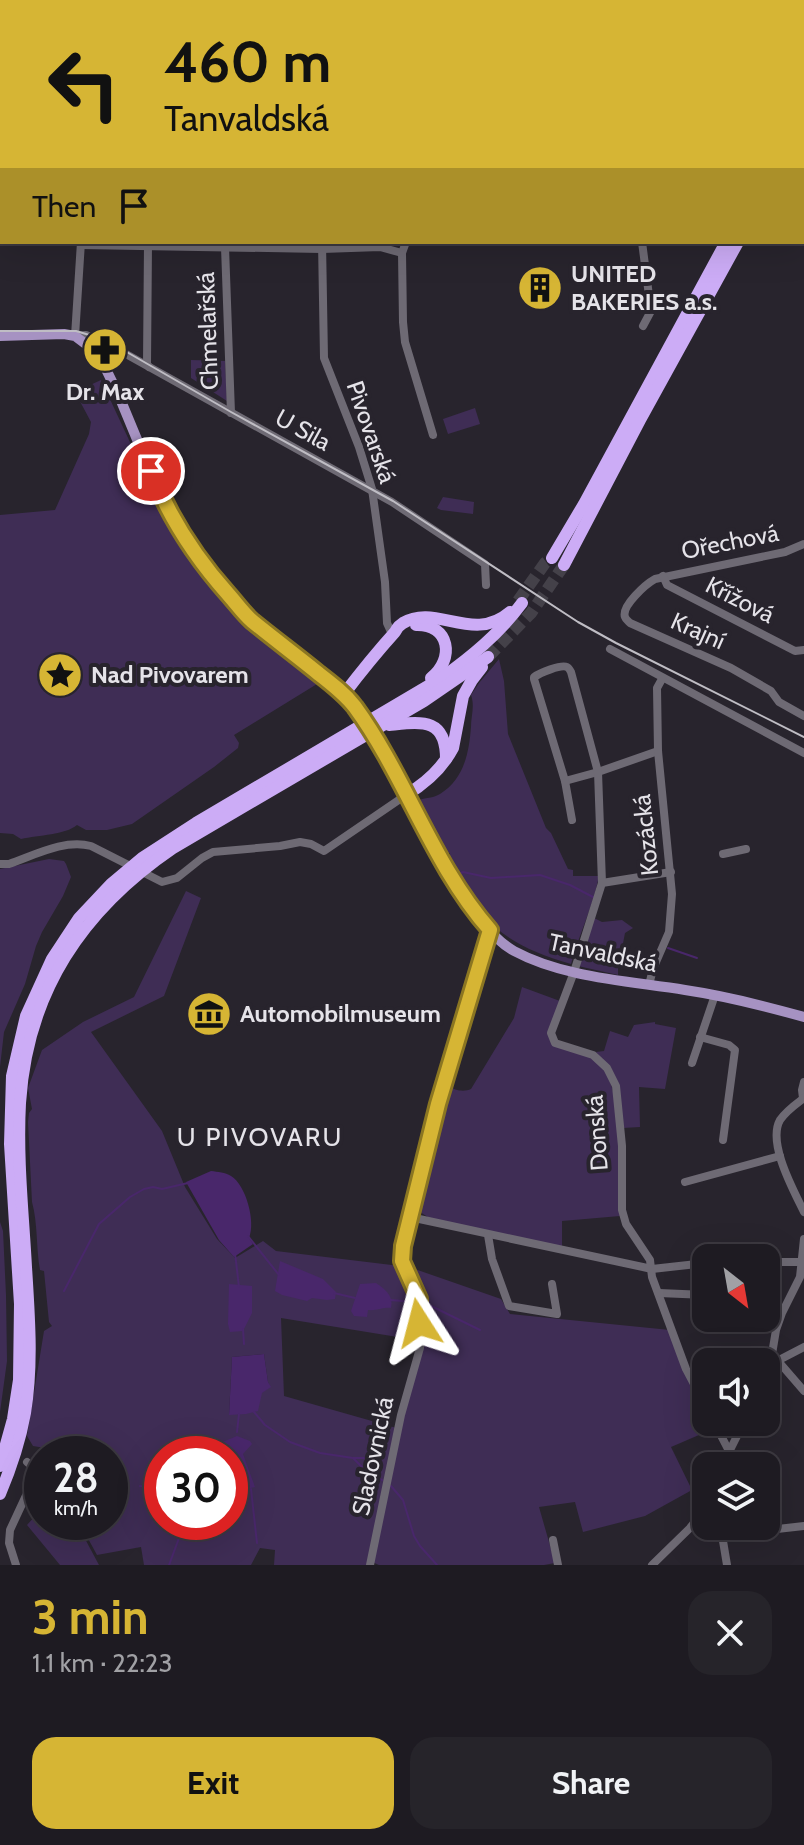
<!DOCTYPE html>
<html lang="en">
<head>
<meta charset="utf-8">
<style>
  body { margin:0; font-family:Cabin,sans-serif; background:#26242a; color:#f1f3f6; height:100vh; display:flex; flex-direction:column; font-size:30px; white-space:nowrap }
  * { box-sizing:border-box; margin:0 }
  p { font-size:26px; color:#a1a1a5 }
  .icon { flex:none; width:44px; height:44px; fill:none; stroke:currentColor; stroke-width:2; stroke-linecap:round; stroke-linejoin:round }
  .map { position:relative; height:1565px; overflow:hidden }
  .sheet { display:flex; flex-direction:column; background:#1e1b22; flex:1 }
  .sheet>* { flex:none }
  .banner { position:absolute; left:0px; top:0px; width:804px; height:244px; box-shadow:0 8px 32px #0002,0 0 0 2px #3c3940; background:#d6b534; color:#111; overflow:hidden }
  .needle { width:52px; rotate:149deg }
  .fabs { position:absolute; left:692px; top:1244px; display:grid; gap:16px }
  .fabs a { display:grid; place-items:center; width:88px; height:88px; border-radius:16px; background:#1e1b22; box-shadow:0 8px 32px #0002,0 0 0 2px #3c3940; font-size:40px }
  .speed { position:absolute; left:24px; top:1436px; display:flex; gap:16px; font-size:40px; font-weight:700; text-align:center }
  .speed>* { display:grid; place-content:center; width:104px; height:104px; border-radius:50%; background:#1e1b22; box-shadow:0 8px 32px #0002,0 0 0 2px #3c3940; line-height:1 }
  .speed small { font-size:20px; font-weight:400 }
  .speed .limit { border:12px solid #d22; background:#fff; color:#111 }
  .pin { position:absolute; display:grid; place-items:center; width:68px; height:68px; color:#fff; margin:-34px; border:4px solid #fff; border-radius:50%; box-shadow:0 2px 8px #0007 }
  .me { position:absolute; width:88px; margin:-44px; rotate:351deg; stroke-linejoin:round; filter:drop-shadow(0 0 6px #0008) }
  .turn { display:flex; align-items:center; gap:28px; height:168px; padding:0 32px; font-size:36px }
  .turn .icon { width:104px; height:104px; stroke-width:2.5 }
  .turn b { display:block; font-size:56px; line-height:68px }
  .then { display:flex; align-items:center; height:76px; padding:0 32px; background:#0003; gap:16px; font-size:30px }
  .round { display:grid; place-items:center; flex:none; width:84px; height:84px; border-radius:24px; background:#26242a }
  .overview { display:flex; align-items:center; justify-content:space-between; height:136px; padding:0 32px }
  h1 { font-size:48px; font-weight:700; line-height:60px; color:#d6b534 }
  .primary-button { display:flex; gap:16px; margin-top:auto; padding:16px 32px }
  .primary-button a { flex:1; height:92px; border-radius:24px; background:#d6b534; color:#111; font-size:32px; font-weight:700; line-height:92px; text-align:center }
  .primary-button a+a { background:#26242a; color:#f1f3f6 }
  .map>svg:first-child { display:block }
  .green { fill:#3f2d55; fill-rule:evenodd }
  .water { fill:#49276b }
  .lines { fill:none; stroke-linecap:round; stroke-linejoin:round }
  .stream { stroke:#49276b; stroke-width:2 }
  .river { stroke:#49276b; stroke-width:11 }
  .highway-tunnel { stroke:#444149; stroke-width:12; stroke-dasharray:12 6; stroke-linecap:butt }
  .minor { stroke:#6e6a74; stroke-width:8 }
  .major { stroke:#a692c2; stroke-width:10 }
  .highway { stroke:#ccacf6; stroke-width:12 }
  .tram { stroke:#bfbdc4; stroke-width:2 }
  .rail { stroke:#bfbdc4; stroke-width:2; stroke-dasharray:10 10; stroke-linecap:butt }
  .route-casing { stroke:#8b7622; stroke-width:20 }
  .route { stroke:#d6b534; stroke-width:14 }
  .labels { text-anchor:middle; stroke-width:8; stroke-linejoin:round; paint-order:stroke }
  .poi-label { font-size:24px; font-weight:bold; fill:#e5e3e9; stroke:#28242d; text-anchor:start }
  .street-label { font-size:24px; fill:#e5e3e9; stroke:#28242d }
  .neighbourhood-label { font-size:26px; letter-spacing:2px; fill:#e5e3e9; stroke:#28242d }
</style>
</head>
<body>
<div class="map">
<svg width="804" height="1565" viewBox="0 0 804 1565">
  <rect width="100%" height="100%" fill="#28242d"/>
  <g class="green">
    <path d="M191 360 225 361 227 401 191 378Z"/>
    <path d="M101 380 178 545 244 622 317 684 234 735 239 743 238 748 214 767 132 824 107 830H86L77 825C65 835 39 835 21 839L13 834 0 833V515L55 510 89 434 91 422 75 392Z"/>
    <path d="M475 408 480 424 448 434 443 419Z"/>
    <path d="M443 497 474 502 473 514 441 510 437 508Z"/>
    <path d="M499 659 504 681 508 734 546 828 551 833 568 869 573 870V876H599C593 907 579 934 571 964 522 950 489 932 462 887 454 873 448 870 450 853H442L416 802C423 797 432 799 440 794 464 779 469 753 471 727 471 716 475 706 471 695L479 683Z"/>
    <path d="M49 859 64 861 66 864 71 877 63 896 42 932 36 946 25 984 4 1032 0 1067V869Z"/>
    <path d="M186 891 201 898 164 996 91 1032 162 1131 185 1187 217 1239 235 1258 263 1241 276 1251 400 1266 416 1297V1340L281 1318 284 1396 400 1429 424 1340V1300L409 1267 501 1299 510 1314 670 1330 706 1400V1422H718L720 1426 671 1447 692 1490 645 1516 583 1532 575 1502 539 1507 555 1563 544 1565H379L370 1561 369 1565H274L275 1550 260 1548 251 1565H144L141 1547 97 1555 79 1522H110V1454H52L51 1449 33 1446 27 1436 44 1331 52 1326 49 1322 44 1271 40 1270C36 1248 38 1224 32 1202L28 1122 29 1113 32 1109 28 1088 42 1050 83 1022 134 997ZM264 1354 268 1382 270 1387 229 1415 232 1357ZM220 1443 243 1454 242 1482 233 1486H230V1522H162V1454H217Z"/>
    <path d="M594 918 602 922 622 920 633 928 625 933 618 969V975L578 966Z"/>
    <path d="M522 987 560 1001 549 1037C563 1044 588 1052 599 1063 627 1091 615 1177 620 1216L562 1221V1250L431 1219 420 1212 419 1200 450 1086C454 1091 465 1092 471 1089L514 1018Z"/>
    <path d="M655 1022V1024L676 1028 665 1089 639 1087 640 1127 623 1128 611 1074 596 1052 604 1051 610 1031 628 1037 634 1025Z"/>
    <path d="M0 1190V1222L3 1231 6 1295 7 1361 0 1412Z"/>
    <path d="M42 1503V1522H76L99 1565H60L27 1525 36 1515Z"/>
  </g>
  <g class="water">
    <path d="M211 1171C218 1172 225 1172 231 1176 246 1185 256 1222 249 1238L253 1244 234 1257 219 1240 186 1182Z"/>
    <path d="M280 1261 323 1279 336 1292 335 1299 327 1300 312 1298 307 1301 282 1295 275 1291Z"/>
    <path d="M376 1283C385 1289 394 1296 391 1308 383 1307 377 1311 368 1310L367 1317 354 1316 351 1311 360 1284Z"/>
    <path d="M229 1284 252 1286V1313L243 1331 230 1332 228 1324Z"/>
    <path d="M264 1354 268 1382 271 1387 262 1393 258 1411 246 1414 229 1415 232 1357Z"/>
    <path d="M237 1436 250 1441 252 1444 243 1454 255 1487 247 1489 242 1482 233 1486H230V1454H217L220 1443Z"/>
  </g>
  <g class="lines">
    <g class="stream">
      <path d="M454 876 463 872 491 878 540 875 570 885 593 897"/>
      <path d="M668 948 697 958"/>
      <path d="M248 1236 279 1275"/>
      <path d="M235 1253 239 1287"/>
      <path d="M64 1291 99 1224 130 1197 144 1189 153 1187 162 1189 188 1183"/>
      <path d="M334 1293 355 1298"/>
      <path d="M390 1300 415 1302"/>
      <path d="M425 1303 480 1330"/>
      <path d="M243 1329 244 1344"/>
      <path d="M254 1412 265 1425 290 1442 320 1453 353 1458 362 1467 382 1480"/>
      <path d="M237 1432 239 1414"/>
      <path d="M353 1458H383"/>
      <path d="M140 1486 162 1487"/>
      <path d="M391 1486 403 1500 414 1536 420 1546 437 1565"/>
      <path d="M251 1489 257 1543"/>
      <path d="M169 1565 185 1522"/>
    </g>
    <g class="river">
      <path d="M132 0 135 2"/>
      <path d="M735 0 738 2"/>
      <path d="M29 2 32 0"/>
      <path d="M399 2 400 0"/>
      <path d="M802 36 804 35"/>
      <path d="M0 87 2 83"/>
    </g>
    <g class="highway-tunnel">
      <path d="M518 601 545 563 552 558"/>
      <path d="M488 657 531 613 564 565"/>
    </g>
    <g class="minor">
      <path d="M684 0 687 2"/>
      <path d="M411 2 413 0"/>
      <path d="M777 2 781 0"/>
      <path d="M802 143H804"/>
      <path d="M0 177H2"/>
      <path d="M0 206 2 205"/>
      <path d="M81 242 75 336 86 335 108 344 392 502 485 564 486 585"/>
      <path d="M322 242 324 358 359 447 372 489 385 582 387 623 392 634"/>
      <path d="M406 242 402 253 403 322 405 342 433 435"/>
      <path d="M642 242 651 311 643 326"/>
      <path d="M148 244 147 364 149 367"/>
      <path d="M81 245 322 249 380 247 402 253"/>
      <path d="M225 247 231 413"/>
      <path d="M804 544 785 552 655 579C646 584 621 606 625 617 626 620 628 621 630 623L731 668 771 691 779 702 804 716"/>
      <path d="M663 576 667 585 795 651 804 650"/>
      <path d="M610 649 804 753"/>
      <path d="M565 781 598 772 658 751"/>
      <path d="M572 820 565 781 534 679V677C540 673 561 664 567 667 569 668 570 670 571 672L598 772 602 883 574 972 551 1033 555 1043 593 1055 607 1068 616 1086 622 1146V1210L626 1224 650 1260 652 1277 686 1369 706 1407"/>
      <path d="M723 854 746 849"/>
      <path d="M0 864H9C35 855 64 839 91 846L162 882 177 878 202 858 213 852 280 846 300 842 311 844 324 851 406 795"/>
      <path d="M602 883 671 872"/>
      <path d="M649 985 653 969 669 932 672 894 658 751 657 688 662 679"/>
      <path d="M700 1037 729 1045 735 1050 723 1140"/>
      <path d="M692 1063 715 995"/>
      <path d="M803 1098 802 1090 804 1082"/>
      <path d="M804 1098C796 1104 786 1111 780 1120 767 1143 794 1191 804 1212"/>
      <path d="M685 1182 780 1156"/>
      <path d="M410 1217 652 1269 706 1263"/>
      <path d="M488 1235 492 1259 509 1306 557 1314 552 1284"/>
      <path d="M766 1262H802"/>
      <path d="M659 1293 706 1295"/>
      <path d="M772 1354 804 1391"/>
      <path d="M779 1360 804 1347"/>
      <path d="M766 1370 772 1354 776 1330 782 1313 800 1277 804 1239"/>
      <path d="M714 1422 729 1451"/>
      <path d="M722 1466 744 1422"/>
      <path d="M691 1527 760 1531 804 1526"/>
      <path d="M721 1529 727 1565"/>
      <path d="M553 1540 558 1565"/>
      <path d="M16 1565 9 1543 10 1530 36 1474 34 1468 27 1462"/>
      <path d="M370 1565 401 1415 420 1348 419 1299 402 1261 403 1246 438 1104 490 930"/>
      <path d="M652 1565 691 1527 706 1505"/>
    </g>
    <path class="major" d="M0 336 64 334 75 336 91 348 103 363 119 396 160 495 182 535 213 577 249 618 344 694C389 746 412 815 448 872 465 898 487 936 514 951 564 978 630 981 685 990 726 996 765 1006 804 1017"/>
    <g class="highway">
      <path d="M802 67H804"/>
      <path d="M802 118 804 116"/>
      <path d="M802 135 804 132"/>
      <path d="M552 558 584 504 726 242"/>
      <path d="M564 565 640 420 738 242"/>
      <path d="M416 625C450 624 455 659 431 678"/>
      <path d="M344 694C360 673 377 652 395 632 399 626 397 627 403 623 436 603 473 644 510 612"/>
      <path d="M389 725C421 722 446 717 446 759"/>
      <path d="M406 795C426 783 442 769 453 748L463 696 472 680 482 667"/>
      <path d="M0 1466 13 1419 19 1380 20 1304 10 1144 12 1076 26 1016 52 959 79 918 111 884 142 858 196 823 440 679C471 657 499 634 522 603"/>
      <path d="M0 1494C11 1468 20 1441 25 1413 33 1365 29 1315 26 1267 23 1213 17 1158 20 1103 27 992 82 910 173 848L424 701 488 657"/>
    </g>
    <path class="tram" d="M0 331H76L96 337 125 351 231 412 393 501 578 622 616 643 804 737"/>
    <g class="rail">
      <path d="M197 0 206 2"/>
      <path d="M579 0 585 2"/>
      <path d="M125 2 131 0"/>
      <path d="M365 2 377 0"/>
      <path d="M802 44H804"/>
      <path d="M0 113 2 112"/>
      <path d="M0 132 2 131"/>
    </g>
  </g>
  <g class="lines">
    <g class="route-casing">
      <path id="route" d="M151 471C169 517 195 557 228 594 236 603 243 613 252 621 274 639 297 656 319 674 332 684 345 694 355 707 406 777 432 864 490 930L438 1104 403 1246 402 1261 419 1299V1323"/>
    </g>
    <use href="#route" class="route"/>
  </g>
  <defs>
    <g id="building-disc" transform="scale(2.3)"><circle r="9.5" fill="#d6b534" stroke="#28242d"/><path d="M-4-6H4V6H1V3H-1V6H-4ZM-2.5-4.3h1.7v1.8h-1.7ZM.8-4.3h1.7v1.8H.8ZM-2.5-1h1.7V.8h-1.7ZM.8-1h1.7V.8H.8Z" fill="#111"/></g>
    <g id="pharmacy-disc" transform="scale(2.3)"><circle r="9.5" fill="#d6b534" stroke="#28242d"/><path d="M-2-6h4v4h4v4h-4v4h-4v-4h-4v-4h4Z" fill="#111"/></g>
    <g id="sight-disc" transform="scale(2.3)"><circle r="9.5" fill="#d6b534" stroke="#28242d"/><path d="M0-6L1.8-2.2L6-1.7L2.9 1.2L3.7 5.4L0 3.3L-3.7 5.4L-2.9 1.2L-6-1.7L-1.8-2.2Z" fill="#111"/></g>
    <g id="museum-disc" transform="scale(2.3)"><circle r="9.5" fill="#d6b534" stroke="#28242d"/><path d="M0-6L6-3V-2H-6V-3ZM-5-1h2V3h-2ZM-1-1h2V3h-2ZM3-1h2V3H3ZM-6 4H6V6H-6Z" fill="#111"/></g>
  </defs>
  <g fill-rule="evenodd">
    <use href="#building-disc" x="540" y="288"/>
    <use href="#pharmacy-disc" x="105" y="350"/>
    <use href="#sight-disc" x="60" y="675"/>
    <use href="#museum-disc" x="209" y="1014"/>
  </g>
  <g class="labels">
    <g class="poi-label">
      <text x="571" y="282">UNITED<tspan x="571" dy="28">BAKERIES a.s.</tspan></text>
      <text x="105" y="400" text-anchor="middle">Dr. Max</text>
      <text x="91" y="683">Nad Pivovarem</text>
      <text x="240" y="1022">Automobilmuseum</text>
    </g>
    <g class="street-label">
      <text transform="translate(208 331) rotate(-92)" y="8">Chmelařská</text>
      <text transform="translate(303 430) rotate(29)" y="8">U Sila</text>
      <text transform="translate(371 432) rotate(71)" y="8">Pivovarská</text>
      <text transform="translate(730 542) rotate(-11)" y="8">Ořechová</text>
      <text transform="translate(740 600) rotate(27)" y="8">Křížová</text>
      <text transform="translate(698 631) rotate(24)" y="8">Krajní</text>
      <text transform="translate(646 835) rotate(-96)" y="8">Kozácká</text>
      <text transform="translate(603 953) rotate(12)" y="8">Tanvaldská</text>
      <text transform="translate(597 1133) rotate(-94)" y="8">Donská</text>
      <text transform="translate(373 1456) rotate(-78)" y="8">Sladovnická</text>
    </g>
    <g class="neighbourhood-label">
      <text x="260" y="1146">U PIVOVARU</text>
    </g>
  </g>
</svg>
<div class="fabs">
<a><svg class="needle" viewBox="-14 -14 28 28"><path d="M0-13l5 13h-10z" fill="#e53935"/><path d="M0 13l5-13h-10z" fill="#a1a1a5"/></svg></a>
<a><svg class="icon" aria-label="sound" viewBox="0 0 24 24"><path d="M4 9h4l5-4v14l-5-4H4zM17 9q2 3 0 6"/></svg></a>
<a><svg class="icon" aria-label="layers" viewBox="0 0 24 24"><path d="M12 4l9 5-9 5-9-5zM3 14l9 5 9-5"/></svg></a>
</div>
<div class="speed"><div>28<small>km/h</small></div><div class="limit">30</div></div>
<div class="pin" style="left:151px;top:471px;background:#d93025"><svg class="icon" aria-label="arrive" viewBox="0 0 24 24"><path d="M6 21V4h12l-3 4 3 4H6"/></svg></div>
<svg class="me" style="left:419px;top:1323px" viewBox="-20 -20 40 40"><path d="M0-17L14 15 0 8-14 15z" fill="#d6b534" stroke="#fff" stroke-width="4"/></svg>
<div class="banner">
<div class="turn"><svg class="icon" aria-label="left" viewBox="0 0 24 24"><path d="M17 20v-9H6M10 6l-5 5 5 5"/></svg><div><b>460 m</b>Tanvaldská</div></div>
<div class="then">Then<svg class="icon" aria-label="arrive" viewBox="0 0 24 24"><path d="M6 21V4h12l-3 4 3 4H6"/></svg></div>
</div>
</div>
<section class="sheet">
<div class="overview"><div><h1>3 min</h1><p>1.1 km · 22:23</p></div><a class="round"><svg class="icon" aria-label="close" viewBox="0 0 24 24"><path d="M6 6l12 12M18 6L6 18"/></svg></a></div>
<div class="primary-button"><a>Exit</a><a>Share</a></div>
</section>
</body>
</html>
